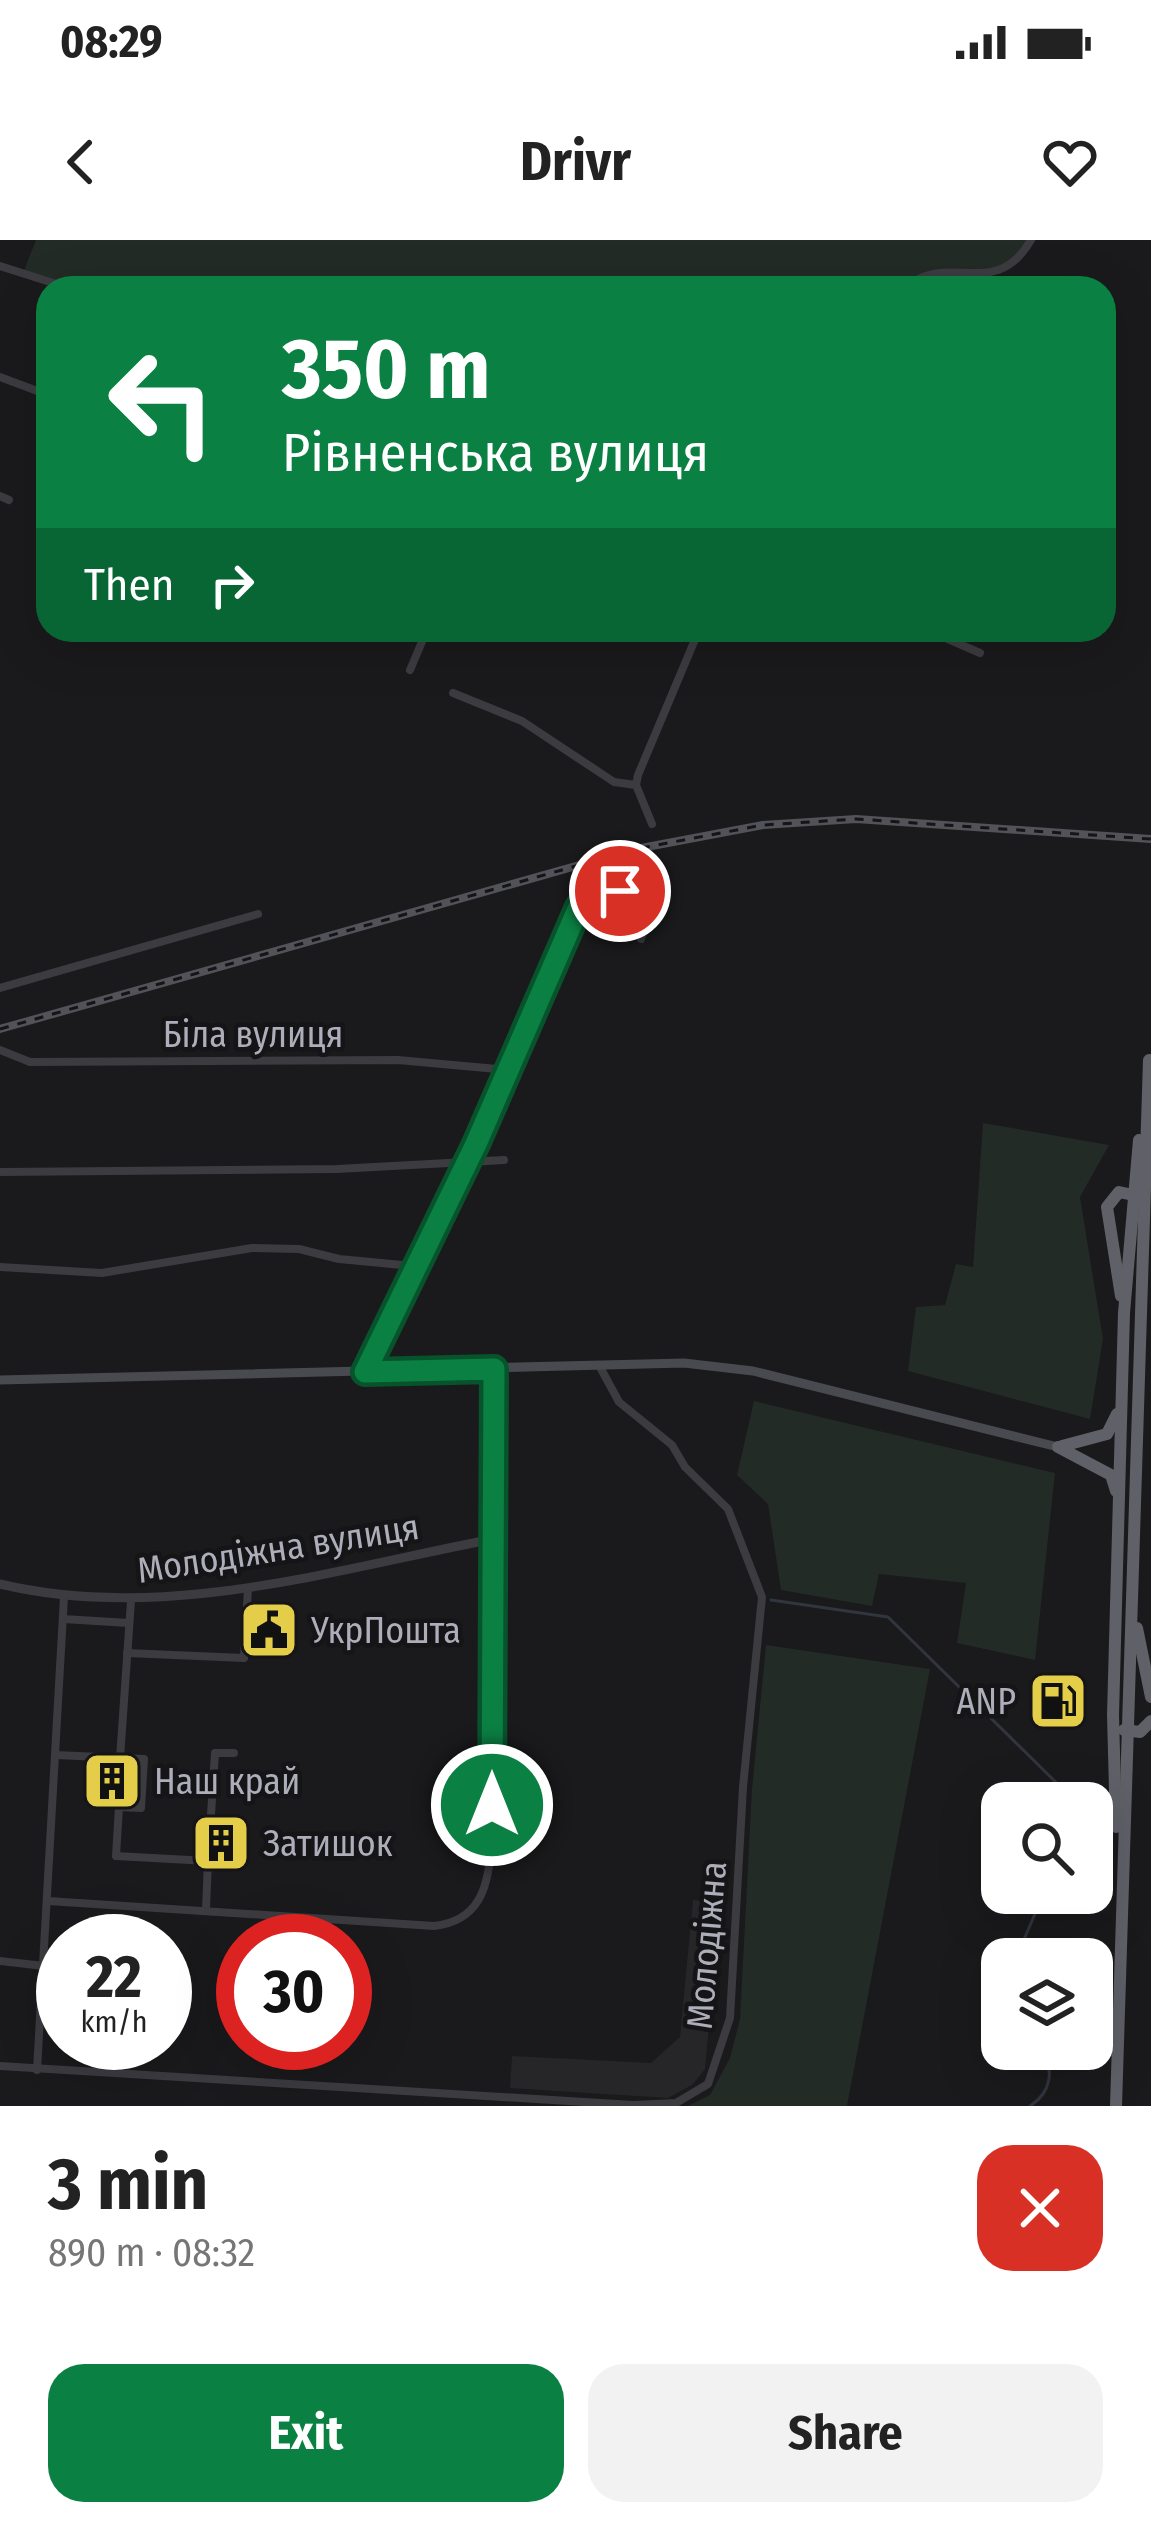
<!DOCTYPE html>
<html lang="en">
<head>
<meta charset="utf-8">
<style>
  body { margin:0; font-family:"Fira Sans Condensed",sans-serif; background:#f2f2f2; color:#222; height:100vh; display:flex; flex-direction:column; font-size:45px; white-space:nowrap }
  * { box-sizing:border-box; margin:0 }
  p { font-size:39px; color:#767676 }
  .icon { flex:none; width:66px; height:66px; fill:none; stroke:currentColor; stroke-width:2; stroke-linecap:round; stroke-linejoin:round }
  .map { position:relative; height:1866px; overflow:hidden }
  .sheet { display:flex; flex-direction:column; background:#fff; flex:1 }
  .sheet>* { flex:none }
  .banner { position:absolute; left:36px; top:36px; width:1080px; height:366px; border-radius:36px; box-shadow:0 12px 48px #0002; background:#0b8043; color:#fff; overflow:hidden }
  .buttons { position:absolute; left:981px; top:1542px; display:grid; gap:24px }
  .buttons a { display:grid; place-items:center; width:132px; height:132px; border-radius:24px; background:#fff; box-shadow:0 12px 48px #0002; font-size:60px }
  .speed { position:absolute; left:36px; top:1674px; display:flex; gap:24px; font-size:60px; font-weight:700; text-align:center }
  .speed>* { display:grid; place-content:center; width:156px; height:156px; border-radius:50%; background:#fff; box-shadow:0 12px 48px #0002; line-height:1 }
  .speed small { font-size:30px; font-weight:400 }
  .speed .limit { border:18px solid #d22; background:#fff; color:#111 }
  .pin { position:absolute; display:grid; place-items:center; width:102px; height:102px; color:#fff; margin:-51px; border:6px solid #fff; border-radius:50%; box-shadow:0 3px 12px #0007 }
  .me { position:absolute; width:132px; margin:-66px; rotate:0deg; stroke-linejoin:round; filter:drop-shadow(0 0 9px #0008) }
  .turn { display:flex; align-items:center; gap:42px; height:252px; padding:0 48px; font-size:54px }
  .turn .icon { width:156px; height:156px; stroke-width:2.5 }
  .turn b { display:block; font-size:84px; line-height:102px }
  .then { display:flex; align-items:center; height:114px; padding:0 48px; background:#0003; gap:24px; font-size:45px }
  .round { display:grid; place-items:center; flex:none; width:126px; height:126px; border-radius:36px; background:#f2f2f2 }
  .headline { display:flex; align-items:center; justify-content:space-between; height:204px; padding:0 48px }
  h1 { font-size:72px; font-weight:700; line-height:90px }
  .action { display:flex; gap:24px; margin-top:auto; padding:24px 48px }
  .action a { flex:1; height:138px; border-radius:36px; background:#0b8043; color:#fff; font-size:48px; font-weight:700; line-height:138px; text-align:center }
  .action a+a { background:#f2f2f2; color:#222 }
  .status { display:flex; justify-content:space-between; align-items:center; height:84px; padding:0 60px; background:#fff; direction:ltr }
  .status svg { height:33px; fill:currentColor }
  header { display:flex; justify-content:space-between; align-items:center; height:156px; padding:0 48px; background:#fff; font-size:54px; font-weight:700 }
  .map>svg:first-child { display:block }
  .built { fill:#262528 }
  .green { fill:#232b26 }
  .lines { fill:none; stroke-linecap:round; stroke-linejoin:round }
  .stream { stroke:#30353e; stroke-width:3 }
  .minor { stroke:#3b3b40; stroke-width:8 }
  .tertiary { stroke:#3b3b40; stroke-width:9 }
  .secondary { stroke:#494950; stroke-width:9 }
  .trunk { stroke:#5f6068; stroke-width:12 }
  .rail-casing { stroke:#525259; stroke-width:8 }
  .rail { stroke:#151416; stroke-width:3; stroke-dasharray:9; stroke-linecap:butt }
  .route-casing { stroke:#07532c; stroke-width:30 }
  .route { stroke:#0b8043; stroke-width:21 }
  .labels { text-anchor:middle; stroke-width:9; stroke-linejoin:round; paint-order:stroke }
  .street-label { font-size:36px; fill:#adaeba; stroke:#151416 }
  .poi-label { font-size:36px; fill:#adaeba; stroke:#151416; text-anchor:start }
</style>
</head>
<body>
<div class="status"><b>08:29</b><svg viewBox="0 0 49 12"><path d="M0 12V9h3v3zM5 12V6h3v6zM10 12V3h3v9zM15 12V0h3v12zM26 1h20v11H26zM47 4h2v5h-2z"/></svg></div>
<header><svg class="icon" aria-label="back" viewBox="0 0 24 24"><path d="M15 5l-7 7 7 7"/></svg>Drivr<svg class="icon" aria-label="heart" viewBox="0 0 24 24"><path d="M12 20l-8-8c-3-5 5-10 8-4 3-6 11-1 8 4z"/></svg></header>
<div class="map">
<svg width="1151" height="1866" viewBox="0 0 1151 1866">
  <rect width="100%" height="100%" fill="#1a191b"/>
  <path class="built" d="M693 1660 720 1663 705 1829 692 1845 668 1858 510 1848 512 1816 651 1823 680 1797Z"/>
  <g class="green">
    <path d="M36 0H1031C1004 47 986 23 943 32 931 35 917 43 905 48H69L23 33Z"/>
    <path d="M983 883 1109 905 1080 957 1103 1099 1090 1179 908 1131 916 1067 945 1065 956 1024 973 1027Z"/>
    <path d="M754 1161 1055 1233 1035 1420 957 1403 966 1343 879 1334 872 1366 781 1350 768 1264 737 1235Z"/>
    <path d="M766 1405 930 1429 847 1866H688L710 1855 730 1818 740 1779 752 1549Z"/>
  </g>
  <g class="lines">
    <g class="stream">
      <path d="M771 1360 888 1377 1077 1563"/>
      <path d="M1028 1719 1022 1704 1044 1653"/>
      <path d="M1030 1866C1052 1852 1054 1830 1042 1809"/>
    </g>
    <g class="minor">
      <path d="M0 26 69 48"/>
      <path d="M905 48C950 10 995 62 1031 0"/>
      <path d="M0 137 48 155"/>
      <path d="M0 256 9 260"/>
      <path d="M927 390 980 413"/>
      <path d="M410 430 427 390"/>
      <path d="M453 453 522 481 614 542 636 545"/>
      <path d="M652 584 636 545 638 535 699 390"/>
      <path d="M0 748 258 674"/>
      <path d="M0 810 30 822 398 820 508 830"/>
      <path d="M0 932 337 929 504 920"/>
      <path d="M0 1027 102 1033 252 1008 299 1009 339 1019 413 1026"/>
      <path d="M365 1131 476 904 579 667 650 643 655 652 641 699"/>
      <path d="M63 1379 129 1383"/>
      <path d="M127 1413 244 1418 248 1348"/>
      <path d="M56 1515 144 1519 141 1568 119 1567 116 1616 208 1621 206 1669"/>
      <path d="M120 1518 131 1361"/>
      <path d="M208 1621 215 1513H234"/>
      <path d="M48 1661 434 1686C479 1681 488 1648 491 1609L494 1129"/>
      <path d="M0 1721 44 1726"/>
      <path d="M0 1826 633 1865 676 1863 708 1844 730 1778 743 1547 762 1357 728 1269 685 1227 672 1205 619 1162 600 1127"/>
      <path d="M37 1830 64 1357"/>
    </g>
    <path class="tertiary" d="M0 1344C163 1383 333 1330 493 1299"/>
    <path class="secondary" d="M0 1140 684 1123 753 1131 1058 1207"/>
    <g class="trunk">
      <path d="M1121 1056 1107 967 1119 952 1133 955"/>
      <path d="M1062 1206 1107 1194 1117 1174"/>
      <path d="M1058 1207 1111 1235 1116 1251"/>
      <path d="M1137 1388 1151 1457"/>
      <path d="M1124 1490 1140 1492 1151 1481"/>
      <path d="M1116 1587 1113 1475 1124 1073 1139 900"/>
      <path d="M1116 1866 1149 820"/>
    </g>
    <g class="rail-casing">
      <path id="rail" d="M0 789 636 609 763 585 856 579 1151 599"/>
    </g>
    <use href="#rail" class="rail"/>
  </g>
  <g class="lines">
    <g class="route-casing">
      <path id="route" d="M492 1565 494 1129 365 1132 476 904 579 667 620 651"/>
    </g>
    <use href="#route" class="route"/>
  </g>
  <defs>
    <g id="civic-square" transform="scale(3)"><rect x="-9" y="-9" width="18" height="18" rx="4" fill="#e4cd48" stroke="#151416"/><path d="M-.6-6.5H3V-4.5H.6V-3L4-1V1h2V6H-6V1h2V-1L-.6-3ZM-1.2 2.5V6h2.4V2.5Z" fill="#111"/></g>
    <g id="fuel-square" transform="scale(3)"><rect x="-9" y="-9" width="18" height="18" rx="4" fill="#e4cd48" stroke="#151416"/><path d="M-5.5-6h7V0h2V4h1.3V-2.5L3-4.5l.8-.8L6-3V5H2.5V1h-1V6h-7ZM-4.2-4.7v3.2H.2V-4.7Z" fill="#111"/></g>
    <g id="building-square" transform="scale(3)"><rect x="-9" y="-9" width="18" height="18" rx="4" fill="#e4cd48" stroke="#151416"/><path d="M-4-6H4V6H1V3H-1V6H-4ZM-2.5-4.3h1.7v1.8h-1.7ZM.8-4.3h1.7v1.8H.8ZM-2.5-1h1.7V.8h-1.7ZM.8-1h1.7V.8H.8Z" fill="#111"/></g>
  </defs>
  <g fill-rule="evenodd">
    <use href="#civic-square" x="269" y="1390"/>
    <use href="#fuel-square" x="1058" y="1461"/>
    <use href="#building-square" x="112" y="1541"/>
    <use href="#building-square" x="221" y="1603"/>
  </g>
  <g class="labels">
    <g class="street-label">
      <text x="253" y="807">Біла вулиця</text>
      <text transform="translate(278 1308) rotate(-9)" y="13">Молодіжна вулиця</text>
      <text transform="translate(706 1705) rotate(-85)" y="13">Молодіжна</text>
    </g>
    <g class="poi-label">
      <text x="311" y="1403">УкрПошта</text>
      <text x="1016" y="1474" text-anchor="end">ANP</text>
      <text x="154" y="1554">Наш край</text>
      <text x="263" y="1616">Затишок</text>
    </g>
  </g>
</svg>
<div class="buttons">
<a><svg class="icon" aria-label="search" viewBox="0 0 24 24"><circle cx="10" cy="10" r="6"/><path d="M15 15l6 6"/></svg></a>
<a><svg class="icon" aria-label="layers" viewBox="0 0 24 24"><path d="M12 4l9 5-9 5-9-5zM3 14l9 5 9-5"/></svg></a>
</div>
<div class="speed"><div>22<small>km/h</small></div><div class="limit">30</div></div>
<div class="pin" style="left:620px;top:651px;background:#d93025"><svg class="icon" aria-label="arrive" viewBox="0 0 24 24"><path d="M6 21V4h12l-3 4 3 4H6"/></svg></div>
<svg class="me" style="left:492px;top:1565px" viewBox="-20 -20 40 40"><circle r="17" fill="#0b8043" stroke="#fff" stroke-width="3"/><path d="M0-11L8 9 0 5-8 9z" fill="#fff"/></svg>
<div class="banner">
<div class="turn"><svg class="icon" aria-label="left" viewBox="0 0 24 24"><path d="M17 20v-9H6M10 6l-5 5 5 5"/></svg><div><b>350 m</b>Рівненська вулиця</div></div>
<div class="then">Then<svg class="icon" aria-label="right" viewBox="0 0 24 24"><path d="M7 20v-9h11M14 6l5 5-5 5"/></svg></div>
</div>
</div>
<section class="sheet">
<div class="headline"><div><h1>3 min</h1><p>890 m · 08:32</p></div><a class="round" style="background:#d93025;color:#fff"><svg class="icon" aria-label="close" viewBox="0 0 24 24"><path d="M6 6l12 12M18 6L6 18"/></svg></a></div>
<div class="action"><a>Exit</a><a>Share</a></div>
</section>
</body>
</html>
